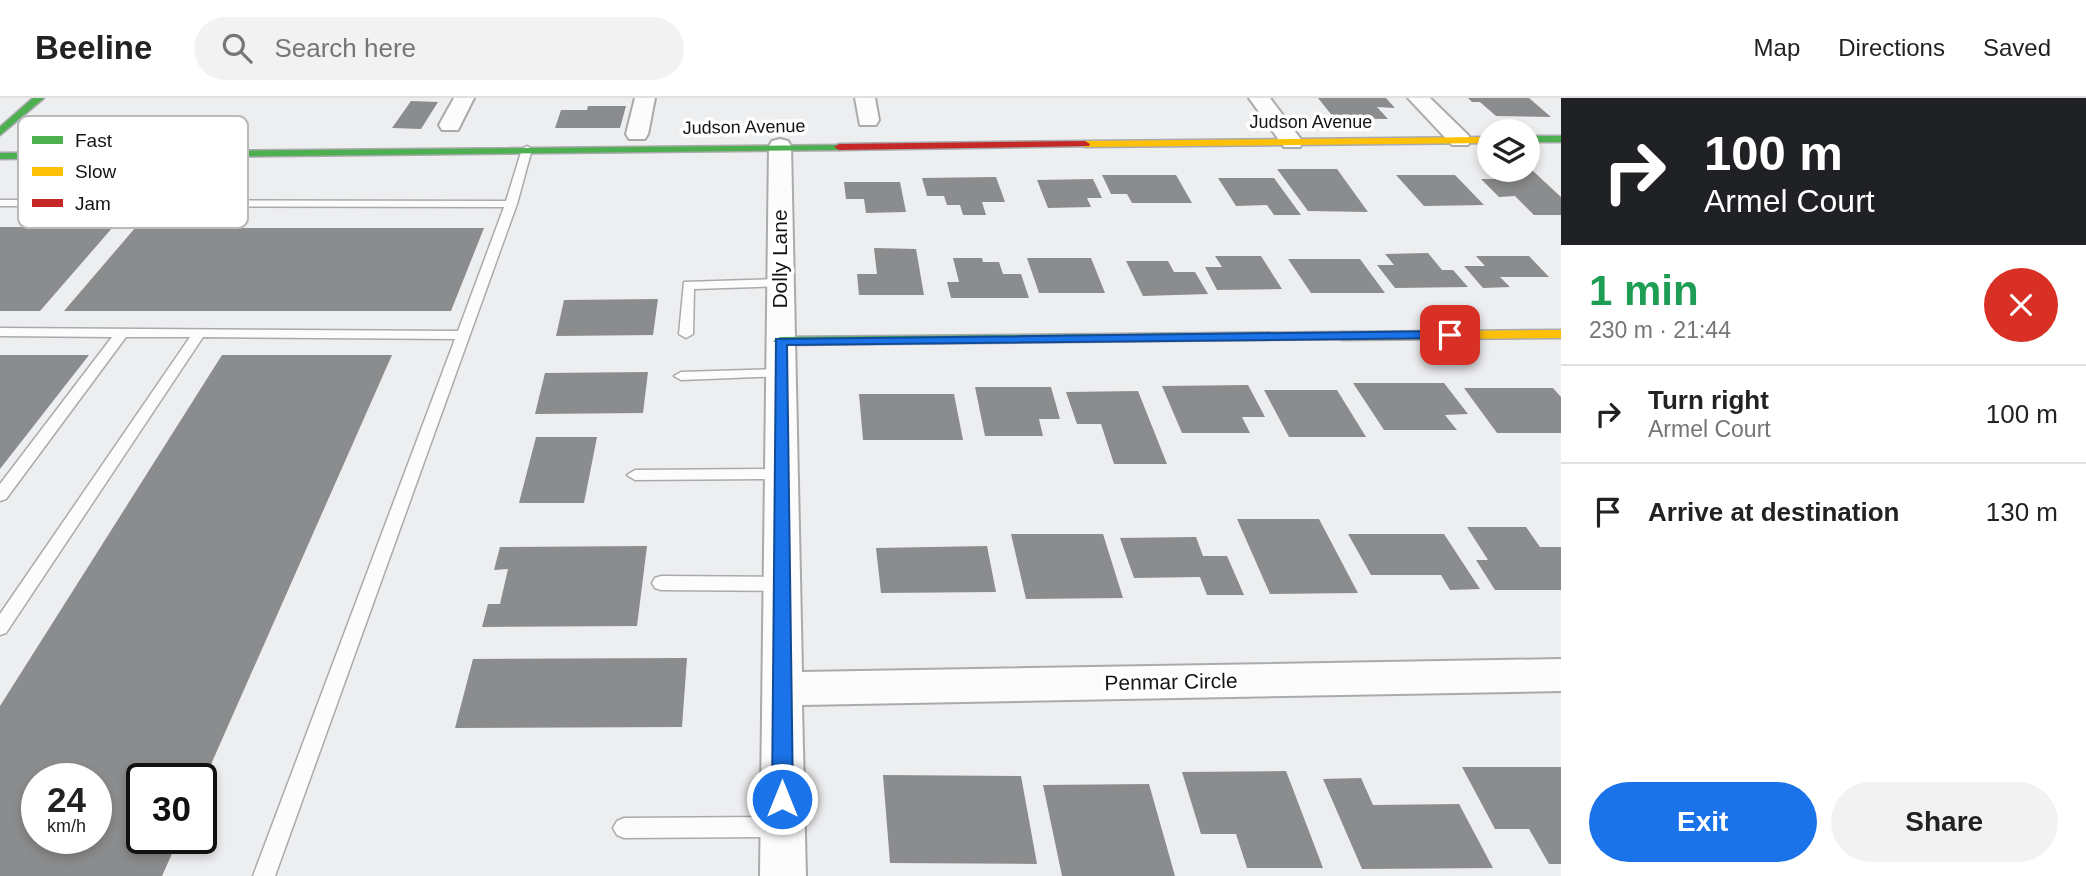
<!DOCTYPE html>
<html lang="en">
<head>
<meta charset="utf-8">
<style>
  body { margin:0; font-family:Helvetica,sans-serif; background:#f2f2f2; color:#222; height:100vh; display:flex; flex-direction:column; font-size:26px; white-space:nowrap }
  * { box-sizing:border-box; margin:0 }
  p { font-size:23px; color:#767676 }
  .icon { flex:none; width:38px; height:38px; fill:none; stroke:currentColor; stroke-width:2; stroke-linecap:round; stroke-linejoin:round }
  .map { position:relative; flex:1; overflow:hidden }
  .sheet { display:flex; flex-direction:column; background:#fff; width:525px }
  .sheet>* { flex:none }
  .banner { background:#202124; color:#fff; overflow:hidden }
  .tools { position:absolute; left:1477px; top:21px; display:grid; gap:14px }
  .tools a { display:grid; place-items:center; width:63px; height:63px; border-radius:50%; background:#fff; box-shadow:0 4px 10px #0003; font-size:35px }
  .speed { position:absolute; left:21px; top:665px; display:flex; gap:14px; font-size:35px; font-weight:700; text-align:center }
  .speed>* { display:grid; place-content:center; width:91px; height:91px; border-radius:50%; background:#fff; box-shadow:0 4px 10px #0003; line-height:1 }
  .speed small { font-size:18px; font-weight:400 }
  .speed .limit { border:4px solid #111; border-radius:10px; background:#fff; color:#111 }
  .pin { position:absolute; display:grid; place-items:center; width:60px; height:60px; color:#fff; margin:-30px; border-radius:14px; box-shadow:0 4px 10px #0006 }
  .me { position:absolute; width:77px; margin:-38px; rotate:0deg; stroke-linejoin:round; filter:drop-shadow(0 0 5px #0008) }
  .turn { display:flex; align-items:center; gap:24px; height:147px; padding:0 28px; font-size:32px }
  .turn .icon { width:91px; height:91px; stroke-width:2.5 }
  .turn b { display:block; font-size:49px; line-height:60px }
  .round { display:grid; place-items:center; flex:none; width:74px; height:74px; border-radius:37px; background:#f2f2f2 }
  .summary { display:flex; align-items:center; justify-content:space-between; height:119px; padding:0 28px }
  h1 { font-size:42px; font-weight:800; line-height:52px; color:#1e9e55 }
  .action { display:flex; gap:14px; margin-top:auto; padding:14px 28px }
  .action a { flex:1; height:80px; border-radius:42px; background:#1a73e8; color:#fff; font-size:28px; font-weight:800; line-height:80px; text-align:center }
  .action a+a { background:#f2f2f2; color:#222 }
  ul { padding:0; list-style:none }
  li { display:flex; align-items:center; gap:21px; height:98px; padding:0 28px; border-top:2px solid #e0e0e0 }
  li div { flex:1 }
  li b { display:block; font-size:26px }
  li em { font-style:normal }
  header { display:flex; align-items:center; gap:42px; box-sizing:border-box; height:98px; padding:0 35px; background:#fff; border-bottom:2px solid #e0e0e0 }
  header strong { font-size:33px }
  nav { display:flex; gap:38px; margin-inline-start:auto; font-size:24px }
  .search { width:490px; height:63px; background:#f2f2f2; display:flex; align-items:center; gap:18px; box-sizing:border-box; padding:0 24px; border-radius:38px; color:#767676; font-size:26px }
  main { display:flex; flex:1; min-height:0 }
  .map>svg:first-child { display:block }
  .building { fill:#8b8c8d; fill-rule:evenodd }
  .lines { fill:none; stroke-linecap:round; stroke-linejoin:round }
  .lane-casing { stroke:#a9aaab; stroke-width:3 }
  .street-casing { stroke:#a9aaab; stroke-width:4 }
  .fast-casing { stroke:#a9aaab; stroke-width:3 }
  .slow-casing { stroke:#a9aaab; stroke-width:3 }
  .jam-casing { stroke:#a9aaab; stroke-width:3 }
  .lane { fill:#fcfcfd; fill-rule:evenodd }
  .street { fill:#fcfcfd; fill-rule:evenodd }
  .fast { fill:#4caf50; fill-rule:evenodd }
  .slow { fill:#ffc107; fill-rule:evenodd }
  .jam { fill:#c62828; fill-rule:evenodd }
  .route { fill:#1a73e8; stroke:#114b97; stroke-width:2 }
  .labels { text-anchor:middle; stroke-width:7; stroke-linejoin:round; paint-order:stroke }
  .far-street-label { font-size:18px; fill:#151516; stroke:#fff }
  .street-label { font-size:21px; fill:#151516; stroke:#fff }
  .key { fill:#fff; stroke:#b9b9b9; stroke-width:2 }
  .key-label { font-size:19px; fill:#151516 }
</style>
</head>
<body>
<header>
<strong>Beeline</strong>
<div class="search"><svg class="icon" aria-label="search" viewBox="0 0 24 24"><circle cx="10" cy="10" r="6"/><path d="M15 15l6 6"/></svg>Search here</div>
<nav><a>Map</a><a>Directions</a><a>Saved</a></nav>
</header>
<main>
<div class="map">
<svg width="1561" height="778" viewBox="0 0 1561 778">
  <rect width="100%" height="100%" fill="#edeef0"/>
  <g class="building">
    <path d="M1318 0H1386L1395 10 1377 9 1388 21 1334 20Z"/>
    <path d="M1468 0H1529L1551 19 1496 18 1480 4H1472Z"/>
    <path d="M411 3 438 4 421 31 392 30Z"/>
    <path d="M588 8H626L620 30H555L561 12H587Z"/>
    <path d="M1277 71H1337L1368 114 1308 113Z"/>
    <path d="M1512 73H1533L1561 99V117H1534L1515 98 1499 99 1481 81H1520Z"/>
    <path d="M1102 77H1176L1192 105H1132L1127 96H1111Z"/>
    <path d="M1396 77H1455L1484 107 1424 108Z"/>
    <path d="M996 79 1005 104H982L986 117H963L960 107H947L944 98H927L922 80Z"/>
    <path d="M1218 80H1274L1301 117H1274L1267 107 1236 108Z"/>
    <path d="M1093 81 1102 100H1087L1091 109 1048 110 1037 82Z"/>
    <path d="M844 84H900L906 114 866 115 864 101H846Z"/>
    <path d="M0 129H113L40 213H0Z"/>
    <path d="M135 130H484L451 213H64Z"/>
    <path d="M874 150 916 151 924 197H859L857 176H877Z"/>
    <path d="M1428 155 1442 172H1453L1468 189 1395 190 1377 167H1394L1385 156Z"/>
    <path d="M1215 158H1261L1282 191 1217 192 1205 169H1222Z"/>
    <path d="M1476 158H1529L1549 179H1500L1510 189 1483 190 1464 168H1485Z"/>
    <path d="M953 160H982L983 164H999L1003 176H1021L1029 200H951L947 184H959Z"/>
    <path d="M1027 160H1091L1105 195H1039Z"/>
    <path d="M1288 161H1360L1385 195H1311Z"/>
    <path d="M1126 163H1168L1174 174H1195L1208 196 1143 198Z"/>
    <path d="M658 201 653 237 556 238 564 202Z"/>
    <path d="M0 257H89L0 371Z"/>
    <path d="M222 257H392L201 689V681H142V740H179L162 778H0V608ZM37 681H96V740H37Z"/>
    <path d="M648 274 643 315 535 316 545 275Z"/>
    <path d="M1353 285H1444L1468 316 1445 317 1457 332H1384Z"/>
    <path d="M1248 287 1265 319H1242L1250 335H1182L1162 288Z"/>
    <path d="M975 289H1051L1060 321H1039L1043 338H985Z"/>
    <path d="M1464 290H1553L1561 299V335H1497Z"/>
    <path d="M1264 292H1337L1366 339H1289Z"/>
    <path d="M1138 293 1167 366H1114L1101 326H1077L1066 294Z"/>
    <path d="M859 296H954L963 342H863Z"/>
    <path d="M536 339H597L584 405H519Z"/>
    <path d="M1237 421H1319L1358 495 1270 496Z"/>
    <path d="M1467 429H1526L1540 449H1561V492H1495L1476 462H1488Z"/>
    <path d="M1011 436H1103L1123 500 1026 501Z"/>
    <path d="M1348 436H1444L1480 491 1450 492 1441 477H1371Z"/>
    <path d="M1196 439 1203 458H1227L1244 497H1207L1200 479 1134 480 1120 440Z"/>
    <path d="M647 448 637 528 482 529 488 506H500L508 471 494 472 500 449Z"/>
    <path d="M987 448 996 494 881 495 876 450Z"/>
    <path d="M687 560 682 629 455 630 473 561Z"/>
    <path d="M1462 669H1561V766H1549L1529 731H1495Z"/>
    <path d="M1286 673 1323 770H1247L1236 736H1201L1182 674Z"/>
    <path d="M883 677 1021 678 1037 766 890 765Z"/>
    <path d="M1361 680 1373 707 1459 706 1493 770 1362 771 1323 681Z"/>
    <path d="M1149 686 1175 778H1062L1043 687Z"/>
  </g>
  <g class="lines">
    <g class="lane-casing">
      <g id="lane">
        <path d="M527 48 532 51 517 106 275 778H253L455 241 203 239 6 535 0 537V516L190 239H126L6 401 0 403V386L112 239 0 238V230L458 233 504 109 0 108V102L506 103 522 51Z"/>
        <path d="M780 181 784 182V188L694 191 693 236 686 240 679 236 684 184Z"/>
        <path d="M780 271 787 275 785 278 681 282 674 278 681 274Z"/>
        <path d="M781 371 789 376 781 381 635 382 627 377 635 372Z"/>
        <path d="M661 478 781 479 787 481 790 486 787 491 781 493 661 492 655 490 652 485 655 480Z"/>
        <path d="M780 719 787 722 791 729 787 736 780 739 624 740 617 737 613 730 617 723 624 720Z"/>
      </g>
    </g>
    <g class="street-casing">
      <g id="street">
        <path d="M454 0H474L458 32H442L439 27Z"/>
        <path d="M635 0H655L648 36 645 41H629L626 36Z"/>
        <path d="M855 0H875L879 22 876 27H860Z"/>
        <path d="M1249 0H1270L1303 44 1300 49H1284Z"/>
        <path d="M1408 0H1430L1468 37 1471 42 1468 47H1452Z"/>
        <path d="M780 41 788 43 791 48 802 574 1561 561V593L802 607 806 778H760L769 48 772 43Z"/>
      </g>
    </g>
    <g class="fast-casing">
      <g id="fast">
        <path d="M33 0H44L0 37V29Z"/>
        <rect x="1528" y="38" width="33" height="6"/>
        <path d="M843 47V51L839 52 0 61V55Z"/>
        <path d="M1342 234 1347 235V241L780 247 773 243 780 239Z"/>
      </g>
    </g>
    <g class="slow-casing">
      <g id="slow">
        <path d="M1489 39V45L1085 49 1080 46 1085 43Z"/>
        <path d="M1561 232V240L1342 242 1335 238 1342 234Z"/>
      </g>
    </g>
    <g class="jam-casing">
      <path id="jam" d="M1085 43 1090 46 1089 48 839 52 834 49 839 46Z"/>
    </g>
    <use href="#lane" class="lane"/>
    <use href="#street" class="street"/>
    <use href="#fast" class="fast"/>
    <use href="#slow" class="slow"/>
    <use href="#jam" class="jam"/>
  </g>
  <path class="route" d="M1450 233 1456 237 1454 240 787 247 793 701 790 708 782 711 775 708 772 701 776 241Z"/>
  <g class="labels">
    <g class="far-street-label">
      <text x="1311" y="30">Judson Avenue</text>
      <text transform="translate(744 29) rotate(-1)" y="6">Judson Avenue</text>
    </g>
    <g class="street-label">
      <text transform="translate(780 161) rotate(-90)" y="7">Dolly Lane</text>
      <text transform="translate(1171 584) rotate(-1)" y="7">Penmar Circle</text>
    </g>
  </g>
  <rect x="18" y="18" width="230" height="112" rx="10" class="key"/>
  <rect x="32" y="38" width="31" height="8" fill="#4caf50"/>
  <rect x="32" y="69" width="31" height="9" fill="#ffc107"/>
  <rect x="32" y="101" width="31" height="8" fill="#c62828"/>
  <g class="key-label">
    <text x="75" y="49">Fast</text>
    <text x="75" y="80">Slow</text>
    <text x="75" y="112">Jam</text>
  </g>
</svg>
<div class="tools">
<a><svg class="icon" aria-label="layers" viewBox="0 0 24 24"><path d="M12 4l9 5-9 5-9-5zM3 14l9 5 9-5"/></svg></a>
</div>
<div class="speed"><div>24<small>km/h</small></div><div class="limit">30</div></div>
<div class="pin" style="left:1450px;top:237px;background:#d93025"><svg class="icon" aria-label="arrive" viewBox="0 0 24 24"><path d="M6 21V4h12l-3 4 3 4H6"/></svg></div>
<svg class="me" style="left:782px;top:701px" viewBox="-20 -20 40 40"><circle r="17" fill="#1a73e8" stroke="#fff" stroke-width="3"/><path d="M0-11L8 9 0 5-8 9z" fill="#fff"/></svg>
</div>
<section class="sheet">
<div class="banner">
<div class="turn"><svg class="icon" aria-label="right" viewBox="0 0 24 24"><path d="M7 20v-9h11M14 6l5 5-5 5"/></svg><div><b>100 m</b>Armel Court</div></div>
</div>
<div class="summary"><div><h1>1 min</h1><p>230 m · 21:44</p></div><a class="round" style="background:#d93025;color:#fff"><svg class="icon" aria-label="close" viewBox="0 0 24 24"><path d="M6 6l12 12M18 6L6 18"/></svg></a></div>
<ul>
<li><svg class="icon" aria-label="right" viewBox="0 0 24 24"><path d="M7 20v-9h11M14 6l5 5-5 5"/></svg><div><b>Turn right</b><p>Armel Court</p></div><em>100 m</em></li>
<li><svg class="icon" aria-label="arrive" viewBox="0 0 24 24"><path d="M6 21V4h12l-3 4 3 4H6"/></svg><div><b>Arrive at destination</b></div><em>130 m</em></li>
</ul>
<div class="action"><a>Exit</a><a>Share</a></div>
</section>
</main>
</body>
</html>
